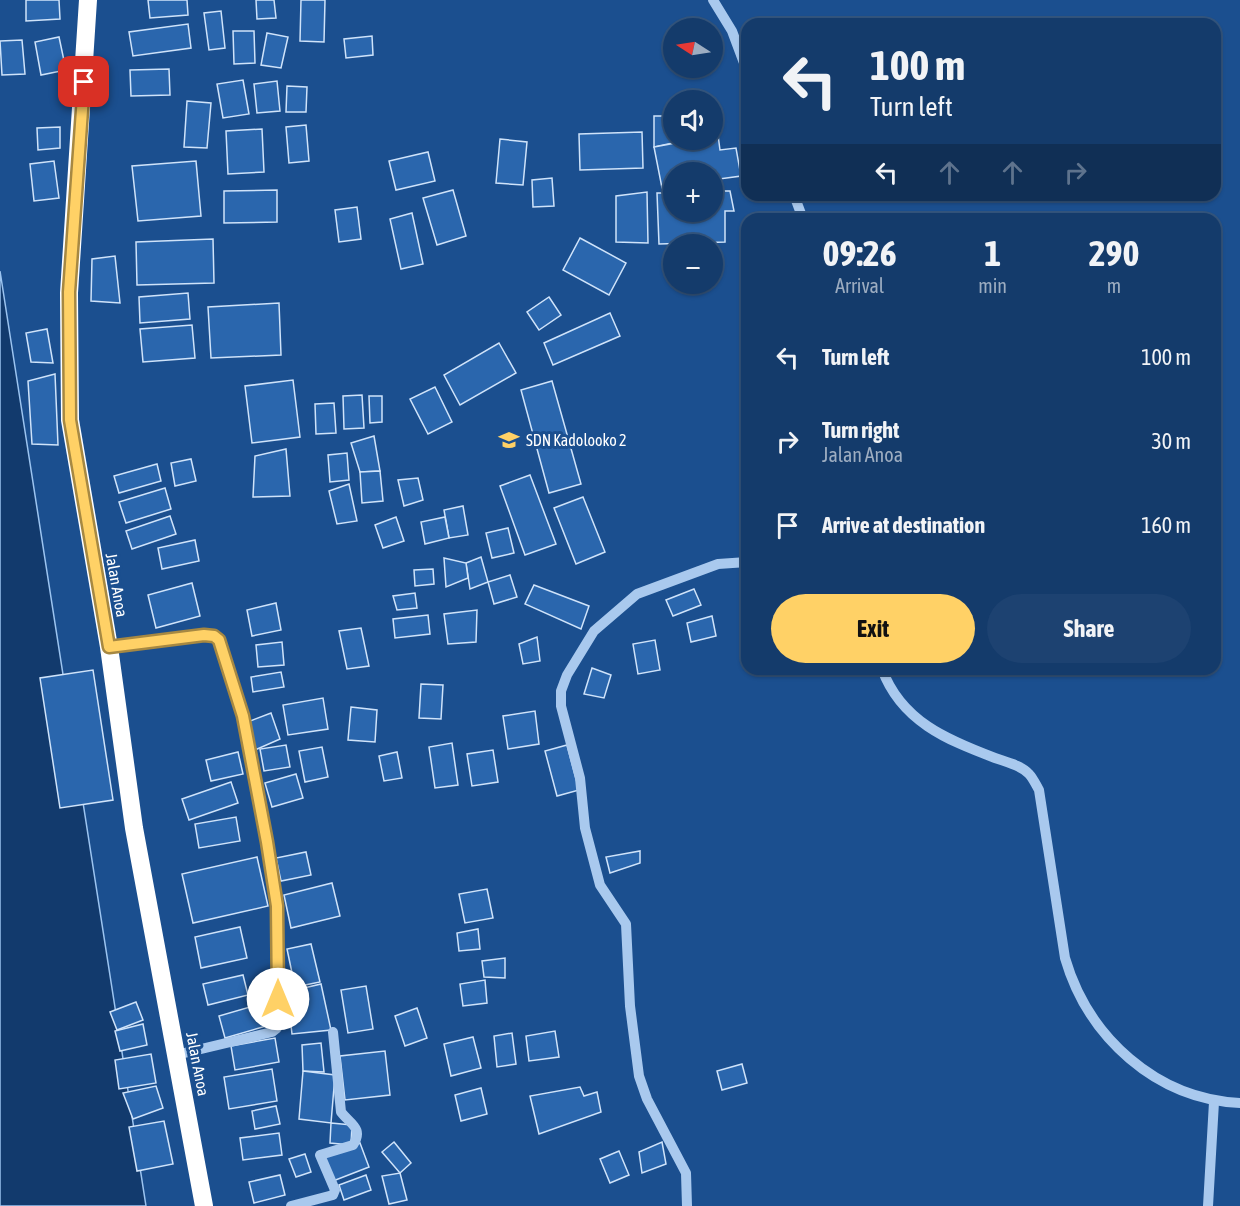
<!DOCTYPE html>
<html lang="en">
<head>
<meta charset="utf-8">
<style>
  body { margin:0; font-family:"Asap Condensed",sans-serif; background:#1d4271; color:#f1f3f6; height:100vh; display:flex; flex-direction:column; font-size:22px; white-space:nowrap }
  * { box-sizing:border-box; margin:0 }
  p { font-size:20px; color:#9dadc1 }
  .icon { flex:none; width:33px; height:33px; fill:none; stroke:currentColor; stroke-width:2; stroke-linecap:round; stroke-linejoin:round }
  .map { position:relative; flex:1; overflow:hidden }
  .sheet { position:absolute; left:741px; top:213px; width:480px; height:462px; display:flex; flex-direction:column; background:#143b6b; border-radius:18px; box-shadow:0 2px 4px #0004,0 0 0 2px #33557e }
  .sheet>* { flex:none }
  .top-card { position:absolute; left:741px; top:18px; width:480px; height:183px; border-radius:18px; box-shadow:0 2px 4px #0004,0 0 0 2px #33557e; background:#143b6b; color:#f1f3f6; overflow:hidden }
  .needle { width:39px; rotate:282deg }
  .buttons { position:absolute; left:663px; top:18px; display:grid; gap:12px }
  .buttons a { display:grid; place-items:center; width:60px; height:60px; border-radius:50%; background:#143b6b; box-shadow:0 2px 4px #0004,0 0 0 2px #33557e; font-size:30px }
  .pin { position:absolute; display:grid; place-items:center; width:51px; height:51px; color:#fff; margin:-26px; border-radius:12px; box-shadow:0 3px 9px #0006 }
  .me { position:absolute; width:66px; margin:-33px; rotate:0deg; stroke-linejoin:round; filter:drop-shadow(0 0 4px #0008) }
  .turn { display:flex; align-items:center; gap:21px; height:126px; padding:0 30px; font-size:27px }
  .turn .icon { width:78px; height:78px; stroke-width:2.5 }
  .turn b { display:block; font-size:42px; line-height:51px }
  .lanes { display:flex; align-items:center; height:57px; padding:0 30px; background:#0003; justify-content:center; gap:30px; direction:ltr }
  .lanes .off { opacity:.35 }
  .eta { display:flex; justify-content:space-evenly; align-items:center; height:102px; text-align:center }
  .eta b { font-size:36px; font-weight:700; line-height:42px }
  .action { display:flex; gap:12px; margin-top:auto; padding:12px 30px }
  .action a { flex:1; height:69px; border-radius:36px; background:#ffd166; color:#111; font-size:24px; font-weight:700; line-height:69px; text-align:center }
  .action a+a { background:#1d4271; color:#f1f3f6 }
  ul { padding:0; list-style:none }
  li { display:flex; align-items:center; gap:18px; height:84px; padding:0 30px }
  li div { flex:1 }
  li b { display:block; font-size:22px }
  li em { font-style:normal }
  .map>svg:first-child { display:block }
  .water { fill:#123a6d; stroke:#9cc4f0; stroke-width:1.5 }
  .building { fill:#2a66ad; stroke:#cfe3fa; stroke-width:1.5 }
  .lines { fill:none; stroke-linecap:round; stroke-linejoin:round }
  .minor { stroke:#a9c9ee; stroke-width:10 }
  .highway { stroke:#fff; stroke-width:18 }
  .route-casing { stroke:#a68842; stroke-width:15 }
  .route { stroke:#ffd166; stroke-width:10 }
  .labels { text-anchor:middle; stroke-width:6; stroke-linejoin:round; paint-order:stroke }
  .poi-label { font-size:16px; fill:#fff; stroke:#1b4f8f; text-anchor:start }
  .street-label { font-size:16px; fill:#fff; stroke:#1b4f8f }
</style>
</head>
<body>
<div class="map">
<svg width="1240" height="1206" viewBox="0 0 1240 1206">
  <rect width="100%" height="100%" fill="#1b4f8f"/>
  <path class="water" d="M0 271 146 1206H0Z"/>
  <g class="building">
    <path d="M26 0H59L60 19 26 21Z"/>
    <path d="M148 0H187L188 15 150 18Z"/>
    <path d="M256 0H274L276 18 257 19Z"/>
    <path d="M301 0H325L324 42 300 41Z"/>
    <path d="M221 11 225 48 209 50 204 13Z"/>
    <path d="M188 24 191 48 133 56 129 32Z"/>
    <path d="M233 31H254L255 63 234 64Z"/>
    <path d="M267 33 288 37 281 68 261 65Z"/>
    <path d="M372 36 373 55 346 58 344 39Z"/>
    <path d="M59 37 66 70 41 75 35 42Z"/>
    <path d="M22 40 25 74 2 75 0 41Z"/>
    <path d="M169 69 170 95 131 96 130 70Z"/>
    <path d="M243 80 249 114 223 118 217 84Z"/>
    <path d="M277 81 280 111 257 113 254 84Z"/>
    <path d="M287 86 307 87 306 112H286Z"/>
    <path d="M187 101 211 103 207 148 184 147Z"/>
    <path d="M654 116H674V140H687L654 147Z"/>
    <path d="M306 125 309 161 289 163 286 127Z"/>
    <path d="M60 127V148L38 150 37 128Z"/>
    <path d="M262 129 264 172 228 174 226 131Z"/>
    <path d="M642 132 643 168 580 170 579 134Z"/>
    <path d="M718 135 720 150 736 148 741 176 712 180V172H674V186L662 188 654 147 692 140H712V136Z"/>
    <path d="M500 139 527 142 523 185 496 183Z"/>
    <path d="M428 152 435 181 396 190 389 161Z"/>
    <path d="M54 161 59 198 34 201 30 164Z"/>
    <path d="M196 161 201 216 138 221 132 166Z"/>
    <path d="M552 178 554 206 533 207 532 180Z"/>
    <path d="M277 190V222L224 223V191Z"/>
    <path d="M453 190 466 236 437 245 423 198Z"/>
    <path d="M712 191H730L734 211H725V242L659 244 657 193H674V212H712Z"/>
    <path d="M647 192 648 243 616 242V196Z"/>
    <path d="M357 207 361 239 339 242 335 210Z"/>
    <path d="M412 213 423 264 401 269 390 219Z"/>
    <path d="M580 238 626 263 609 295 563 270Z"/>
    <path d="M213 239 214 283 137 285 136 242Z"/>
    <path d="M115 256 120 303 91 301 92 259Z"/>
    <path d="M188 293 190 319 140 323 139 297Z"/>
    <path d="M549 297 561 315 539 330 527 312Z"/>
    <path d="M279 303 281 355 211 358 208 307Z"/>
    <path d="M610 313 620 336 553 365 544 343Z"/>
    <path d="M192 325 195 358 143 362 140 329Z"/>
    <path d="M47 329 53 363 31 362 26 333Z"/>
    <path d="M499 343 516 373 460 405 444 375Z"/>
    <path d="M55 374 58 445 32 444 28 381Z"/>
    <path d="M293 380 300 437 252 443 245 386Z"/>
    <path d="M552 381 581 484 549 493 521 390Z"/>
    <path d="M435 387 452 422 428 434 410 399Z"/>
    <path d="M362 395 364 428 344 429 343 396Z"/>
    <path d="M369 396H382V422L370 423Z"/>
    <path d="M334 403 336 433 316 434 315 404Z"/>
    <path d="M374 436 380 471 360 472 351 443Z"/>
    <path d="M286 449 290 496 253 497 255 456Z"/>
    <path d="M347 453 349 480 330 482 328 455Z"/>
    <path d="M191 459 196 481 175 486 171 463Z"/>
    <path d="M157 464 161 481 119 493 114 476Z"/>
    <path d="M380 471 383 501 362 503 360 472Z"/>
    <path d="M530 475 556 544 525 555 500 486Z"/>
    <path d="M418 478 423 500 404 506 398 480Z"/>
    <path d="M349 484 357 521 337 524 329 491Z"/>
    <path d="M165 488 171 509 126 523 119 502Z"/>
    <path d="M583 497 605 552 576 564 554 508Z"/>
    <path d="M463 506 468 535 449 538 444 510Z"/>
    <path d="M170 516 176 534 132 549 126 531Z"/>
    <path d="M396 517 404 541 383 548 375 525Z"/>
    <path d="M445 517 449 538 425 544 421 522Z"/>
    <path d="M508 528 514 553 492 558 486 533Z"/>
    <path d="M195 540 199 561 162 569 158 548Z"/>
    <path d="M481 557 488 582 470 589 466 563Z"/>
    <path d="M444 558 466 563 468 578 446 587Z"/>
    <path d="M433 569 434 584 415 586 414 570Z"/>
    <path d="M510 575 517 597 494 604 488 582Z"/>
    <path d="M192 583 200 616 156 628 148 595Z"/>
    <path d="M534 585 589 606 581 629 525 604Z"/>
    <path d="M694 589 701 605 673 616 666 600Z"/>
    <path d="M415 593 417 608 397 610 393 596Z"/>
    <path d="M276 603 281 630 252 636 247 610Z"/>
    <path d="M477 610 476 642 448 644 444 614Z"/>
    <path d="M428 615 430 634 395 638 393 619Z"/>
    <path d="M712 616 716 636 691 642 687 623Z"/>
    <path d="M361 628 369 666 347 669 339 631Z"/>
    <path d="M537 637 540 661 523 664 519 644Z"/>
    <path d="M655 640 660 670 638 674 633 644Z"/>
    <path d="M282 642 284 665 258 667 256 645Z"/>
    <path d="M592 668 611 675 604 698 584 694Z"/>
    <path d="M93 670 113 800 60 808 40 678Z"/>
    <path d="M281 672 284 687 253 692 251 677Z"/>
    <path d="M421 684 443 685 441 719 419 718Z"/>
    <path d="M323 698 328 729 288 735 283 705Z"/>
    <path d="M351 707 377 710 375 742 348 740Z"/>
    <path d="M535 711 539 744 508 749 503 716Z"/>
    <path d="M271 713 280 739 255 750 245 723Z"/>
    <path d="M452 743 458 785 435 788 429 747Z"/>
    <path d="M286 745 290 767 264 771 260 749Z"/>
    <path d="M567 745 579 790 557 796 545 751Z"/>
    <path d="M322 747 328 777 305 782 299 751Z"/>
    <path d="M493 750 498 782 472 786 467 754Z"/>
    <path d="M238 752 243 774 211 781 206 760Z"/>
    <path d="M397 752 402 778 384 781 379 756Z"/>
    <path d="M296 774 303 798 272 807 265 783Z"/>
    <path d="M231 782 238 803 189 820 182 799Z"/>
    <path d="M236 817 240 841 199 848 195 824Z"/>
    <path d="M640 851V863L610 873 606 857Z"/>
    <path d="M306 852 311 875 281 881 276 858Z"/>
    <path d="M257 857 268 906 193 923 182 874Z"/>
    <path d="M332 883 340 916 291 928 284 895Z"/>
    <path d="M487 889 493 918 465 923 459 894Z"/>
    <path d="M240 927 247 958 201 968 195 937Z"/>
    <path d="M478 929 480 949 459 951 457 933Z"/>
    <path d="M311 944 320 982 295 987 287 949Z"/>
    <path d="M505 958V978L484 977 482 961Z"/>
    <path d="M243 975 248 995 208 1005 203 984Z"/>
    <path d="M485 980 487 1003 463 1006 460 984Z"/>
    <path d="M321 984 331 1030 292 1034 287 992Z"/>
    <path d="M366 986 373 1029 348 1033 341 990Z"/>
    <path d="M136 1002 143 1020 117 1030 110 1012Z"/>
    <path d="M260 1004 266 1026 225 1038 219 1016Z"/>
    <path d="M417 1008 427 1038 405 1046 395 1016Z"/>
    <path d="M143 1024 147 1045 120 1051 115 1031Z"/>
    <path d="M555 1031 559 1057 529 1061 526 1036Z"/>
    <path d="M512 1033 516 1064 497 1067 494 1036Z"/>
    <path d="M473 1037 481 1068 451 1076 444 1044Z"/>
    <path d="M275 1038 279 1062 235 1070 231 1046Z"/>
    <path d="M321 1043 324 1072 303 1071 302 1045Z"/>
    <path d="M385 1051 390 1095 345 1100 340 1056Z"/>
    <path d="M151 1054 156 1083 119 1089 115 1060Z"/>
    <path d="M742 1064 747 1083 722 1090 717 1071Z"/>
    <path d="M272 1069 277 1101 229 1109 224 1077Z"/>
    <path d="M303 1071 335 1075 331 1123 299 1119Z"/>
    <path d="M156 1086 163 1108 133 1119 123 1093Z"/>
    <path d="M580 1087 584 1096 597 1092 601 1112 539 1134 530 1096Z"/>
    <path d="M481 1088 487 1114 461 1121 455 1095Z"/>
    <path d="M276 1106 280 1124 255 1129 252 1111Z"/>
    <path d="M164 1121 173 1164 137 1171 129 1127Z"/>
    <path d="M331 1123 352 1125 351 1145 330 1143Z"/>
    <path d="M279 1133 282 1155 243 1160 240 1138Z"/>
    <path d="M394 1142 411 1163 400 1173 382 1152Z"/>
    <path d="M662 1142 666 1164 642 1173 639 1152Z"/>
    <path d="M360 1143 369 1167 333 1181 324 1157Z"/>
    <path d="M619 1151 629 1175 610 1183 600 1159Z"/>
    <path d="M305 1154 311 1172 296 1177 289 1159Z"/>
    <path d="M400 1173 407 1200 389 1204 382 1176Z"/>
    <path d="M280 1175 285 1195 254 1203 249 1182Z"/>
    <path d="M366 1175 371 1190 344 1200 339 1185Z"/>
  </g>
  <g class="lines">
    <g class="minor">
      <path d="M713 0 732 31 747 71"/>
      <path d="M794 195 803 219"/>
      <path d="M109 647 204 635 217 637 243 716 277 906V1028L272 1032 176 1055"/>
      <path d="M882 669C901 721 947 740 995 758 1006 762 1021 765 1029 774 1033 778 1036 785 1039 790L1065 958C1088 1037 1156 1099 1240 1103"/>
      <path d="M291 1206 333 1195 335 1190 320 1155 353 1145C364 1128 350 1124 341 1112L333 1032"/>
      <path d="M687 1206 686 1173 647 1099 639 1076 630 1006 626 924 600 885 585 828 580 778 561 706V691L567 675 594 631 637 594 718 564 747 562"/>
      <path d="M1208 1206 1214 1102"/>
    </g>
    <path class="highway" d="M88 0 69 293 70 420 109 647 134 828 204 1206"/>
  </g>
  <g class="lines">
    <g class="route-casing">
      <path id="route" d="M84 82 69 292 70 420 109 647 204 635 214 636 219 640 243 716 267 842 277 906 278 999"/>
    </g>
    <use href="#route" class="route"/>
  </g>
  <defs>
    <g id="school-bare" transform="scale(1.62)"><path d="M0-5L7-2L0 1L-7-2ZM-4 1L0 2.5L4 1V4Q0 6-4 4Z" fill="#ffd166" stroke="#1b4f8f" stroke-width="2.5" paint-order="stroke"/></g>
  </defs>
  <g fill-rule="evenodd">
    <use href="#school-bare" x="509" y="440"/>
  </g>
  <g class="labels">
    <g class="poi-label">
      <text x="526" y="446">SDN Kadolooko 2</text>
    </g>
    <g class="street-label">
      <text transform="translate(117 585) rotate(80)" y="6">Jalan Anoa</text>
      <text transform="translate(198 1064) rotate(79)" y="6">Jalan Anoa</text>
    </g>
  </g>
</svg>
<div class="buttons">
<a><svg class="needle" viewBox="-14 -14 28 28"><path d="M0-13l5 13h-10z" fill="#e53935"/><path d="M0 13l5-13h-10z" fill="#9dadc1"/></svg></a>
<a><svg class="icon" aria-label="sound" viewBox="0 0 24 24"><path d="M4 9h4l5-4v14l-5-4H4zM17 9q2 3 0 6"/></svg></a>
<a>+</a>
<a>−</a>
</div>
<div class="pin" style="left:84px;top:82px;background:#d93025"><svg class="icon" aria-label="arrive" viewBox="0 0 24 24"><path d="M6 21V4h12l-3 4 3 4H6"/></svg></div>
<svg class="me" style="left:278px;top:999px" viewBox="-20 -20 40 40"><circle r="19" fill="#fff"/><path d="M0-13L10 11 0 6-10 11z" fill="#ffd166"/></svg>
<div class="top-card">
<div class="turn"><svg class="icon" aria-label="left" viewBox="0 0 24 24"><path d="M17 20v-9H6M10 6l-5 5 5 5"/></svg><div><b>100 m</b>Turn left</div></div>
<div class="lanes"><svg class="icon" aria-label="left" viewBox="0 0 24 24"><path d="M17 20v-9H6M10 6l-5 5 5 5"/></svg><svg class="icon off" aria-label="ahead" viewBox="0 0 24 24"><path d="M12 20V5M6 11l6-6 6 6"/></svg><svg class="icon off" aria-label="ahead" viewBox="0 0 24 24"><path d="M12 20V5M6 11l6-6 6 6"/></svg><svg class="icon off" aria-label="right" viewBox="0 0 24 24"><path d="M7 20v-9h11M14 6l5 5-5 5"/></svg></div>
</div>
<section class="sheet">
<div class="eta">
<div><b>09:26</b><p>Arrival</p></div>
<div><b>1</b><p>min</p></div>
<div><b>290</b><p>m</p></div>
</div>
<ul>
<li><svg class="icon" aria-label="left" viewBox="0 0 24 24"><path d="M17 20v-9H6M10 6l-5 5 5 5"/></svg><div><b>Turn left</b></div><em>100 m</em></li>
<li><svg class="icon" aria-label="right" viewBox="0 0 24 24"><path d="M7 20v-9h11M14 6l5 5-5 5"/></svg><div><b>Turn right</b><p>Jalan Anoa</p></div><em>30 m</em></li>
<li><svg class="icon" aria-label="arrive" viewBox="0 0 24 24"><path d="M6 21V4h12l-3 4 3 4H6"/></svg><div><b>Arrive at destination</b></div><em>160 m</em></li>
</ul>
<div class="action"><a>Exit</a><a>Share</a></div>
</section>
</div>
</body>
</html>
